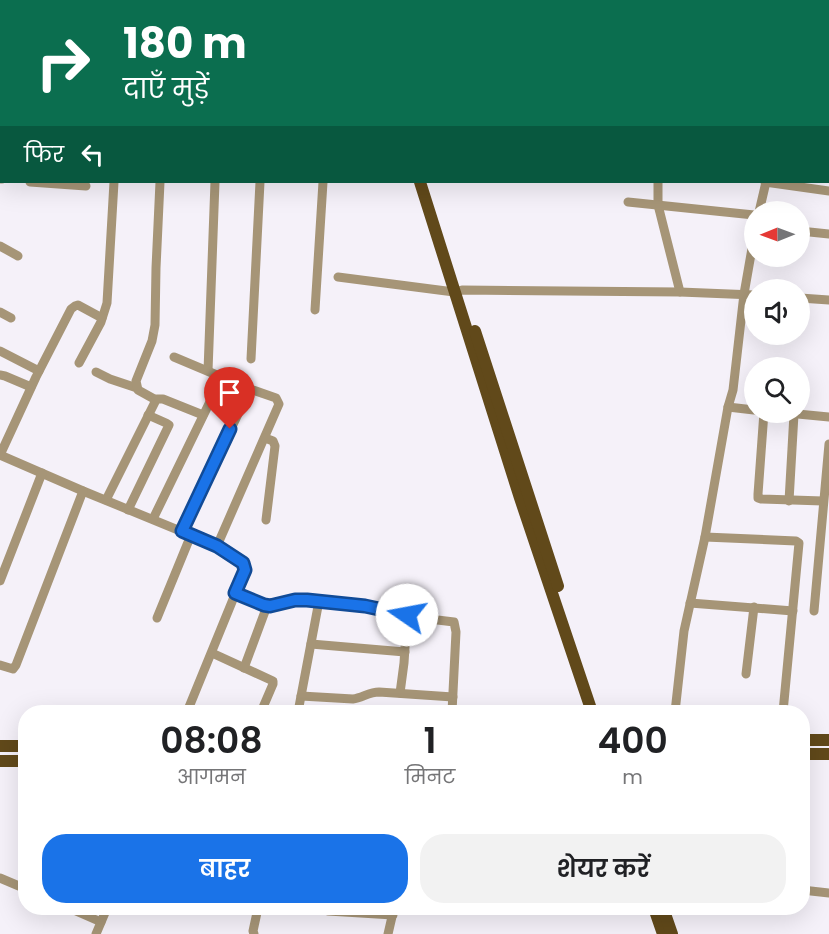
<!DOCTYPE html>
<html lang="hi">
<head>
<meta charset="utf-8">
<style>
  body { margin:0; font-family:Poppins,"Noto Sans Devanagari",sans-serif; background:#f2f2f2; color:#202124; height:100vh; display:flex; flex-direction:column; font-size:22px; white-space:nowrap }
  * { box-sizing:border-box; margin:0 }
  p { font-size:20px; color:#757577 }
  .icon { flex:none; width:33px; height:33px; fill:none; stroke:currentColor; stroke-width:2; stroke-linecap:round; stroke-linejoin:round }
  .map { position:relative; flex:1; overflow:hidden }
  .sheet { position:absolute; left:18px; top:705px; width:792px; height:210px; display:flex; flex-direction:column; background:#fff; border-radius:24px; box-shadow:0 6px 24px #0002 }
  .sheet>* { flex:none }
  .top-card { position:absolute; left:0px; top:0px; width:830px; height:183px; box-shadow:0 6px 24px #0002; background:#0b6e4f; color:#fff; overflow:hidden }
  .needle { width:39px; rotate:269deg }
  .tools { position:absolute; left:744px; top:201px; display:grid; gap:12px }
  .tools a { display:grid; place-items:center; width:66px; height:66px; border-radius:50%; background:#fff; box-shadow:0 6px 24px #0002; font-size:30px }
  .pin { position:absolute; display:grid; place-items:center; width:51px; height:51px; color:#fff; margin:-62px -26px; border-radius:50% 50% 50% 0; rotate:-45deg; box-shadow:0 0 6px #0007 }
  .pin .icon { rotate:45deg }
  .me { position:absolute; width:66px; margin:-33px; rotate:282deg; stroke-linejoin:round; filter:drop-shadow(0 0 4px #0008) }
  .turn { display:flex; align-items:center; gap:21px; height:126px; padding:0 24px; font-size:27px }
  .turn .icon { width:78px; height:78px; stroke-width:2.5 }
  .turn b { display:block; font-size:42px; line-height:51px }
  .then { display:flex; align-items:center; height:57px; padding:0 24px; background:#0003; gap:12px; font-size:22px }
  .eta { display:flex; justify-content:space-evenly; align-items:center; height:102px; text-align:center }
  .eta b { font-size:36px; font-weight:600; line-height:42px }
  .primary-button { display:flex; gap:12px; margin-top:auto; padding:12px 24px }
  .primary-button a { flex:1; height:69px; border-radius:24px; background:#1a73e8; color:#fff; font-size:24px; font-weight:600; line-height:69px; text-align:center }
  .primary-button a+a { background:#f2f2f2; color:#202124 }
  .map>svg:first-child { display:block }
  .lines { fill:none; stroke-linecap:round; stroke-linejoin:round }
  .minor { stroke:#a69577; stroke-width:9 }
  .major { stroke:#61491a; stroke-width:12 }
  .route-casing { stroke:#114b97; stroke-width:15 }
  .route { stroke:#1a73e8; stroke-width:10 }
</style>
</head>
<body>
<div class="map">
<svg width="829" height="934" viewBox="0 0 829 934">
  <rect width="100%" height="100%" fill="#f5f1f9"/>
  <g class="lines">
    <g class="minor">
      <path d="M278 0V2"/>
      <path d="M427 0V2"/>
      <path d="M114 2V0"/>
      <path d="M471 2V0"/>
      <path d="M567 2V0"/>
      <path d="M601 2V0"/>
      <path d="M799 2V0"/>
      <path d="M0 9 2 5"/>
      <path d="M828 62H829"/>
      <path d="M0 79H2"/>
      <path d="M828 105H829"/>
      <path d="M0 147 2 94"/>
      <path d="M828 148H829"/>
      <path d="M0 179H2"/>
      <path d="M30 182 86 186"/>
      <path d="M658 182V205L680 292"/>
      <path d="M765 182 829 191"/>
      <path d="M628 202 754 215"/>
      <path d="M759 212 766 182"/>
      <path d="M800 231 829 234"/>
      <path d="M0 246 18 256"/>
      <path d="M338 277 454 292 462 290 680 292 754 295"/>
      <path d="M800 298 829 300"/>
      <path d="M315 310 323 182"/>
      <path d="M0 312 11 318"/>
      <path d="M0 351 39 371"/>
      <path d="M174 357 250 389 276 398 279 404 217 546"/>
      <path d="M251 359 260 182"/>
      <path d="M79 363 101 322 107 303 114 182"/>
      <path d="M208 371 215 182"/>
      <path d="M96 372 110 379 137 388"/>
      <path d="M0 375 5 376 31 387"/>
      <path d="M156 400 138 390 136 381 152 341 155 325 156 268 160 182"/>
      <path d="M728 407 754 410"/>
      <path d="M764 412 758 494V498L761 499 823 501"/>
      <path d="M777 412 829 417"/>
      <path d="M265 438 273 441 275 446 266 520"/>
      <path d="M0 455 83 491 217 546 243 563 245 570 187 712"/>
      <path d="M0 455 36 377 71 309 75 306 78 305 102 318"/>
      <path d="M106 500 156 400 157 399H163L203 415"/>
      <path d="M789 501 794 414"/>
      <path d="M128 510 169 425 166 423 148 415"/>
      <path d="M153 519 222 377"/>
      <path d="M182 531 250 389"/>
      <path d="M705 537 796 541 799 543 783 712"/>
      <path d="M0 581 42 473"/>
      <path d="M235 593 264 605 270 606 295 600H307L365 607 421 618 454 622 456 632 452 712"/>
      <path d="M690 603 793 611"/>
      <path d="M814 611 829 444"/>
      <path d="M157 618 191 535"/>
      <path d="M311 644 405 652"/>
      <path d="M212 653 273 681V684L261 712"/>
      <path d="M0 665 13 669 16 665 83 491"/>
      <path d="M244 668 267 606"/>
      <path d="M746 674 754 607"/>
      <path d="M400 693 404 663 407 615"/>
      <path d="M301 696 353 699C362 698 369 692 379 692L453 697"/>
      <path d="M298 712 319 601"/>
      <path d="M675 712 684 631 705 537 728 407 733 390 744 294 754 237"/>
      <path d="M0 878 26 889"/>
      <path d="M802 890 829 893"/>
      <path d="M69 908 101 922"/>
      <path d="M324 908 328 911 393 915"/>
      <path d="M96 934 107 908"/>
      <path d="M254 934 253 931 258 908"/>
      <path d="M388 934 394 908"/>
    </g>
    <g class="major">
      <path d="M360 0V2"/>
      <path d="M368 0 369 2"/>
      <path d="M420 182 520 498 592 712"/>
      <path d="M475 331 558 586"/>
      <path d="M802 740H829"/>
      <path d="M0 746H26"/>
      <path d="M802 754H829"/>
      <path d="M0 761H26"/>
      <path d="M654 908 663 934"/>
      <path d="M663 908 672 934"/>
    </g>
  </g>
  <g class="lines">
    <g class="route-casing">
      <path id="route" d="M230 429 182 531 217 546 243 563 245 570 235 593 264 605 270 606 295 600H307L365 606 407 615"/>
    </g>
    <use href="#route" class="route"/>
  </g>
</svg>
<div class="tools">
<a><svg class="needle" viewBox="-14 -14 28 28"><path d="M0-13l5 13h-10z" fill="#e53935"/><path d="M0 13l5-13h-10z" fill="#757577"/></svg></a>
<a><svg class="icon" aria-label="sound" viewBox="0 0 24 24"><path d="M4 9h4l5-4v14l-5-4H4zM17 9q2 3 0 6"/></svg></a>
<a><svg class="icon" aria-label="search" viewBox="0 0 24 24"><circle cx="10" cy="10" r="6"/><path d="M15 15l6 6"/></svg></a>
</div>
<div class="pin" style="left:230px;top:429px;background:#d93025"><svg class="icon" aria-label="arrive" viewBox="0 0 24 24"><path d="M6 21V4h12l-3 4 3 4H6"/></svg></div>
<svg class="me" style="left:407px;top:615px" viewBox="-20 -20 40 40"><circle r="19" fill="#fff"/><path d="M0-13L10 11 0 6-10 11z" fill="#1a73e8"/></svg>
<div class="top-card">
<div class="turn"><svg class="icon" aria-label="right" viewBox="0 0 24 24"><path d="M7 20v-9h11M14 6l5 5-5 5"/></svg><div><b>180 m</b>दाएँ मुड़ें</div></div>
<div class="then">फिर<svg class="icon" aria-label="left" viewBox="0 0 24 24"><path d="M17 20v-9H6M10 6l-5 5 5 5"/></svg></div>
</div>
<section class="sheet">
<div class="eta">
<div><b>08:08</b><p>आगमन</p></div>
<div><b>1</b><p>मिनट</p></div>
<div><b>400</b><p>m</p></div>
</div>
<div class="primary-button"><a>बाहर</a><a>शेयर करें</a></div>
</section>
</div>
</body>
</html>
